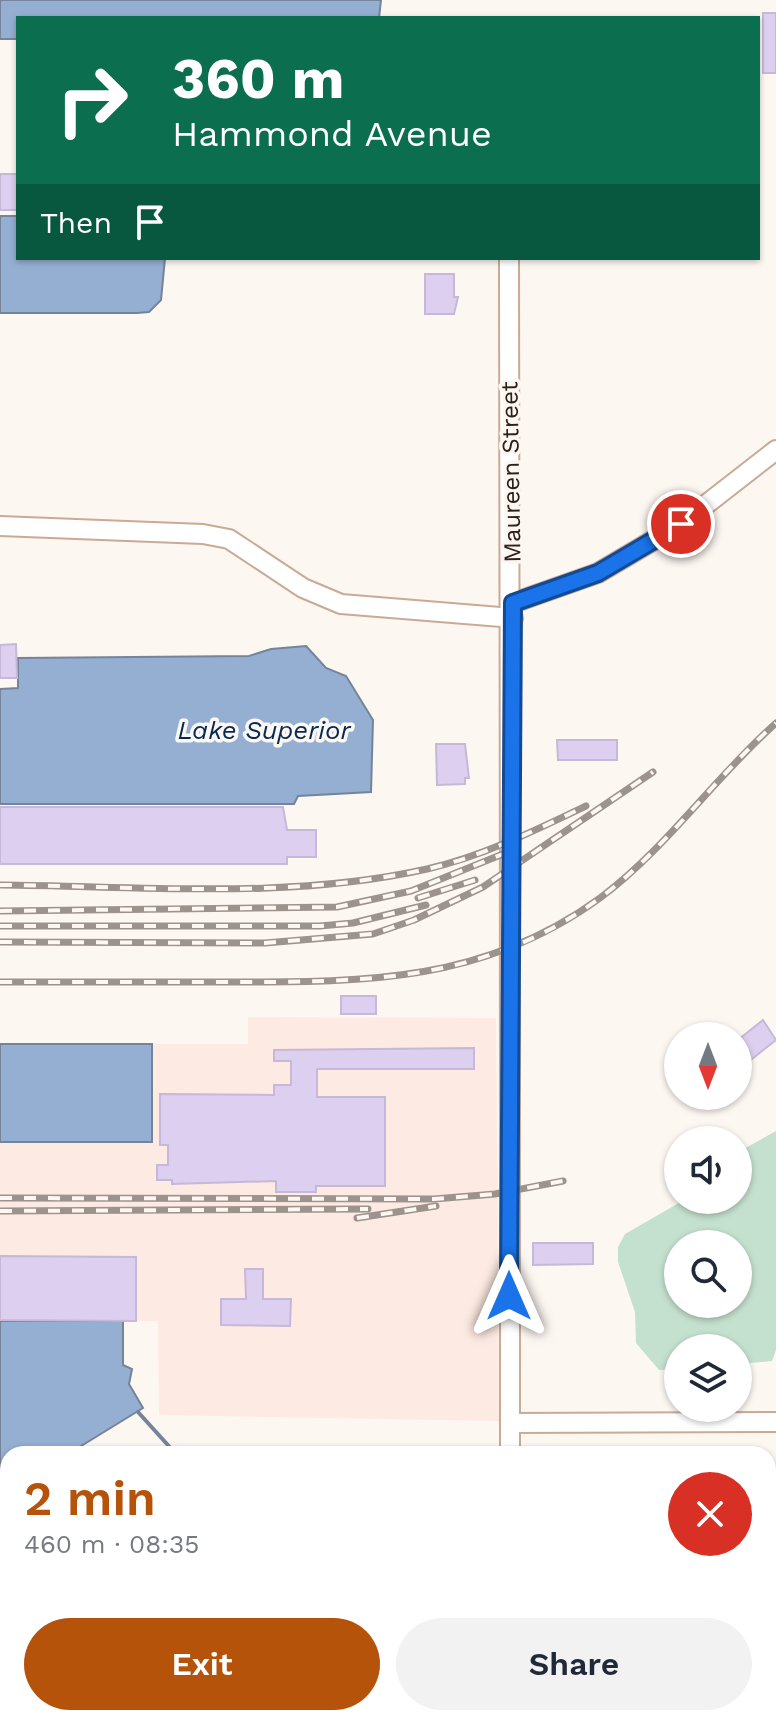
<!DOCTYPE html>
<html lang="en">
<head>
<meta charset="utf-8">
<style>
  body { margin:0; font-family:"Work Sans",sans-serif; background:#f2f2f3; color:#1f2937; height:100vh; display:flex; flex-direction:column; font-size:30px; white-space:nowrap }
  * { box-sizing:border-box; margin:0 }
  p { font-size:26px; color:#747a83 }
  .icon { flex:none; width:44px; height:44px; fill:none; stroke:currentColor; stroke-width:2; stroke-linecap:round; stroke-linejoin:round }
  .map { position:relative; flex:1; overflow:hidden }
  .details { position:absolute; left:0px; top:1446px; width:776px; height:280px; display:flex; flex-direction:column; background:#fff; border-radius:24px 24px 0 0; box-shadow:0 2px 6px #0004 }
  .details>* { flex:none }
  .banner { position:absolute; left:16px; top:16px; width:744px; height:244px; border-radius:0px; box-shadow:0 2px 6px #0004; background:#0b6e4f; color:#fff; overflow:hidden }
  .needle { width:52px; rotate:180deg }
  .controls { position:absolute; left:664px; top:1022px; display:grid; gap:16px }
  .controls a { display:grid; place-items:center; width:88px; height:88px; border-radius:50%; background:#fff; box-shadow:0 2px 6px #0004; font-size:40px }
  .pin { position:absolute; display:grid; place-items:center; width:68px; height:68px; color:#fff; margin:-34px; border:4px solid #fff; border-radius:50%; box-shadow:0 2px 8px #0007 }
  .me { position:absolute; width:88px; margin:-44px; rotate:0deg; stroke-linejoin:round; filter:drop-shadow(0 0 6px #0008) }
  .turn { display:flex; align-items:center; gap:28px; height:168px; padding:0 24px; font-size:36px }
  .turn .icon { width:104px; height:104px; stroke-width:2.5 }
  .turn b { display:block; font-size:56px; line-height:68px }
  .then { display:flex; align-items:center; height:76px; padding:0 24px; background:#0003; gap:16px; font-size:30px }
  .round { display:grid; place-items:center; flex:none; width:84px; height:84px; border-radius:42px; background:#f2f2f3 }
  .summary { display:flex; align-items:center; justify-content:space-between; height:136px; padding:0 24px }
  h1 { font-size:48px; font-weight:600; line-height:60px; color:#b45309 }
  .button { display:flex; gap:16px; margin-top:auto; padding:16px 24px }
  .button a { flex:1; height:92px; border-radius:48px; background:#b45309; color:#fff; font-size:32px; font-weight:600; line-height:92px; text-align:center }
  .button a+a { background:#f2f2f3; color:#1f2937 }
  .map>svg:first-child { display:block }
  .industrial { fill:#fdeae2 }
  .green { fill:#c4e0ce; fill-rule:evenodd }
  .water { fill:#95afd2; stroke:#76849a; stroke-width:2 }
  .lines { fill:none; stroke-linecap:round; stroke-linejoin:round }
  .stream { stroke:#76849a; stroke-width:4 }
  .building { fill:#ddcfef; stroke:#c6b8d7; stroke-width:2 }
  .minor-casing { stroke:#c9aa95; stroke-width:22 }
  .minor { stroke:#fff; stroke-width:18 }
  .rail-casing { stroke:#9c938d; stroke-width:7 }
  .rail { stroke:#fdf7f2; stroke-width:4; stroke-dasharray:12; stroke-linecap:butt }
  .route-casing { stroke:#114b97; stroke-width:20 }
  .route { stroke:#1a73e8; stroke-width:14 }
  .labels { text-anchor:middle; stroke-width:7; stroke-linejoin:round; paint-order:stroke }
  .street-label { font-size:24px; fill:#2c2018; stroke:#fdf7f2 }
  .water-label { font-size:26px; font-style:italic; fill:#052854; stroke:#fdf7f2 }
</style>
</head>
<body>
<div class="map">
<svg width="776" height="1726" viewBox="0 0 776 1726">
  <rect width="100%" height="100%" fill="#fdf7f2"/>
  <path class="industrial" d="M248 1017 496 1018 499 1421 159 1415 158 1321H0V1142H152V1044H248Z"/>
  <path class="green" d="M776 1131V1350L772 1361 738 1364V1348H678V1369L659 1370 636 1343 635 1312 618 1262V1247L625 1234 684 1200H738V1152ZM678 1244H738V1304H678Z"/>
  <g class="water">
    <path d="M0 0H381L379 18H18V39H0Z"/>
    <path d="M0 216H18V258H165L161 300 149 312 137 313H0Z"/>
    <path d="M306 646 326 668 346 676 373 720 371 792 298 796 294 804H0V689L18 688V658L249 656 271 649Z"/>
    <rect x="0" y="1044" width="152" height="98"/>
    <path d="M0 1321H123V1365L132 1369 129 1384 143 1408 68 1454H8V1493L0 1495Z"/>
  </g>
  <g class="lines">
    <g class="stream">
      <path d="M138 1412 176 1454"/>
      <path d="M768 1490 776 1491"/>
    </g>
  </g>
  <g class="building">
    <rect x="763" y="13" width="13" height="60"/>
    <rect x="0" y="174" width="18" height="36"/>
    <path d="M425 274H454V297H458L454 314H425Z"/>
    <path d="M16 644 17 678H0V645Z"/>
    <path d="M557 740H617V760H558Z"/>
    <path d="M436 744H465L469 778H465V784L437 785Z"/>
    <path d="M0 807H283L287 830H316V857H287V864H0Z"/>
    <rect x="341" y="996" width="35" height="18"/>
    <path d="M763 1020 776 1040 738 1070V1040Z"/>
    <path d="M474 1048V1069H317V1097H385V1186H316V1192H276V1181L172 1184V1180H157V1165H168V1145H160V1094L274 1095V1085H291V1061H274V1050Z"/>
    <path d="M533 1243H593V1264L533 1265Z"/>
    <path d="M0 1256 136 1257V1321L0 1320Z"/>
    <path d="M245 1269H263V1299H291L290 1326 221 1325V1299H246Z"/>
  </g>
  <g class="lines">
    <g class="minor-casing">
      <g id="minor">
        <path d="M509 258C513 657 507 1055 510 1454"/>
        <path d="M0 526 203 534 229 539 303 588 341 604 513 618"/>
        <path d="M513 603 598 573 681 524 776 450"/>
        <path d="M510 1423 776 1422"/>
        <path d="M511 1718V1726"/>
      </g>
    </g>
    <use href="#minor" class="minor"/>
    <g class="rail-casing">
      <g id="rail">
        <path d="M0 885C140 886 289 900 427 869 481 857 536 830 586 806"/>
        <path d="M418 898 475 880"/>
        <path d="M0 911 337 907 411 891 503 854"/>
        <path d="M0 926H320L353 923 426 905"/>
        <path d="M0 942 265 943 373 934 414 920 483 887 653 772"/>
        <path d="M0 982C75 982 149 982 224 982 362 982 482 984 600 898 666 849 714 778 776 723"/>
        <path d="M0 1198 434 1199 495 1194 563 1181"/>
        <path d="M0 1211 368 1209"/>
        <path d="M357 1218 436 1206"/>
      </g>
    </g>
    <use href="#rail" class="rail"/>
  </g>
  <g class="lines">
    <g class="route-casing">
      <path id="route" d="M509 1296 513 603 598 573 681 524"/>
    </g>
    <use href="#route" class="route"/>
  </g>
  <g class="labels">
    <g class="street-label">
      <text transform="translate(511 472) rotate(-91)" y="8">Maureen Street</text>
    </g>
    <g class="water-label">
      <text x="264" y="739">Lake Superior</text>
    </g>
  </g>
</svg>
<div class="controls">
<a><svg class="needle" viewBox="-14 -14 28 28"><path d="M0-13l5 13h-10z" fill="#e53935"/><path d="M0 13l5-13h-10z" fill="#747a83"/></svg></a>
<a><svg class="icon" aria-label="sound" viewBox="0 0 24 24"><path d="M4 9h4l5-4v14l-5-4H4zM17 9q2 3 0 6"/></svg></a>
<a><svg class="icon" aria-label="search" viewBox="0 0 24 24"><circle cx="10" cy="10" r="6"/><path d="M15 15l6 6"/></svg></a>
<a><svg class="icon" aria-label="layers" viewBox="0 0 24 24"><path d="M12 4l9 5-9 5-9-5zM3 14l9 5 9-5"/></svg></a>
</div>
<div class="pin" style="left:681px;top:524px;background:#d93025"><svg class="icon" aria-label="arrive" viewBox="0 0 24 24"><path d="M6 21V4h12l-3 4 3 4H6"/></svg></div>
<svg class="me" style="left:509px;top:1296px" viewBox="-20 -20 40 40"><path d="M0-17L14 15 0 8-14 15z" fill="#1a73e8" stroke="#fff" stroke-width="4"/></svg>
<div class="banner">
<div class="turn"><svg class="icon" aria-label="right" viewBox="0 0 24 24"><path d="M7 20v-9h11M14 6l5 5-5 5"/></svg><div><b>360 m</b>Hammond Avenue</div></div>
<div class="then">Then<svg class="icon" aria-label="arrive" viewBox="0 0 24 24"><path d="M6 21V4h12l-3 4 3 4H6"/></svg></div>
</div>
<section class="details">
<div class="summary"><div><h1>2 min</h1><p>460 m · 08:35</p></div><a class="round" style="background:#d93025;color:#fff"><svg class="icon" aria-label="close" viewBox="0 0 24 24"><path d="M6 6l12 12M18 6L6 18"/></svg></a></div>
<div class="button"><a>Exit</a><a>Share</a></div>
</section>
</div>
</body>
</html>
